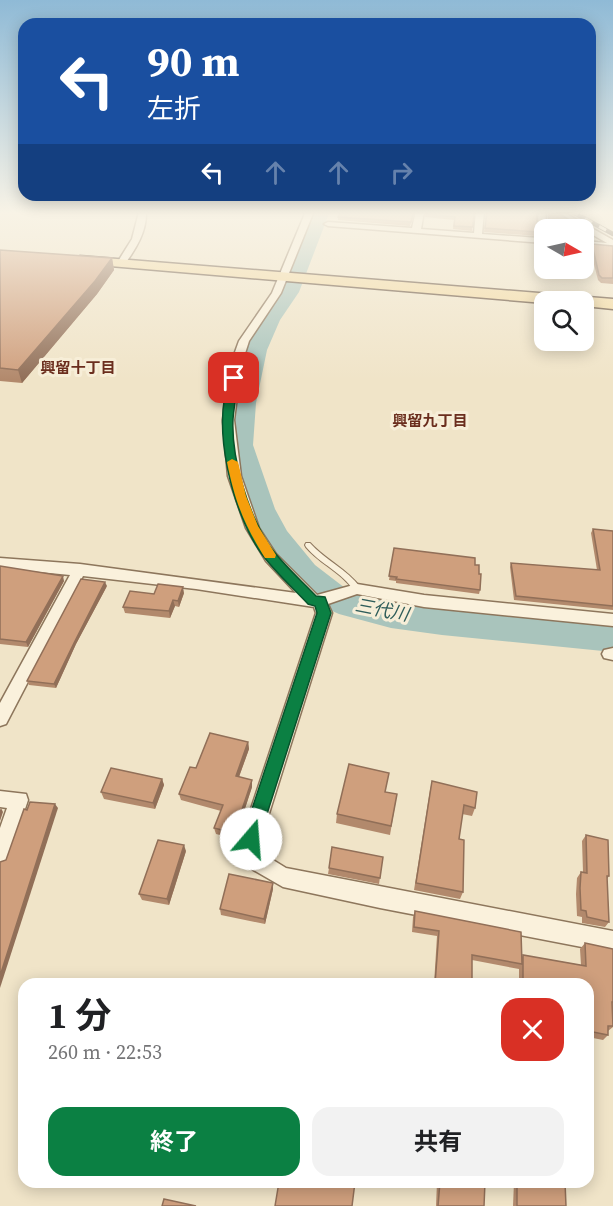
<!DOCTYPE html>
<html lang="ja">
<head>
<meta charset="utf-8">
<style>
  body { margin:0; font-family:"Source Serif 4","Noto Sans JP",serif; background:#f2f2f2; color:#202124; height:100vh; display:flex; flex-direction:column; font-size:22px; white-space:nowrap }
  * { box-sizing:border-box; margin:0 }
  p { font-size:20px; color:#757577 }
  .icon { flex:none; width:33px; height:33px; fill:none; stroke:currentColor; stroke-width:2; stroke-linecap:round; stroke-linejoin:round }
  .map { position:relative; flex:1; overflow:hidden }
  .sheet { position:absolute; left:18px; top:978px; width:576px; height:210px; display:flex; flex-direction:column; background:#fff; border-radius:18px; box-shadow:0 3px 15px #0003 }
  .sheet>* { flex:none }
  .banner { position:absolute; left:18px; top:18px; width:578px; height:183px; border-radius:18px; box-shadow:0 3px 15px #0003; background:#1a4fa0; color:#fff; overflow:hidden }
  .needle { width:39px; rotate:99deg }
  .controls { position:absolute; left:534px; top:219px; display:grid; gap:12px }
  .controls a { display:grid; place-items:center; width:60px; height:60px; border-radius:12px; background:#fff; box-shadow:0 3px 15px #0003; font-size:30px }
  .pin { position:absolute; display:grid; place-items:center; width:51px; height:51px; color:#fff; margin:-26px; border-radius:12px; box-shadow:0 3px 9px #0006 }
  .me { position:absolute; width:66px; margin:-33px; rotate:18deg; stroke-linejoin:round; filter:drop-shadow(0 0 4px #0008) }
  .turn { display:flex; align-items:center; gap:21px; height:126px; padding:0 30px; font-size:27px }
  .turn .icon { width:78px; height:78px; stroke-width:2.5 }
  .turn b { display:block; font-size:42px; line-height:51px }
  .lanes { display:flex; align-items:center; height:57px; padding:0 30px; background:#0003; justify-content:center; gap:30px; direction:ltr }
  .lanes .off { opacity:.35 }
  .round { display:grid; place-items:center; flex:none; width:63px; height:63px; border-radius:18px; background:#f2f2f2 }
  .summary { display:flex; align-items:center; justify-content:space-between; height:102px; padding:0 30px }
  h1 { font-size:36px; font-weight:700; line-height:45px }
  .cta { display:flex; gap:12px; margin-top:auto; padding:12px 30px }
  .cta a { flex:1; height:69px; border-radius:18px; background:#0b8043; color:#fff; font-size:24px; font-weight:700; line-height:69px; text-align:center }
  .cta a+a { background:#f2f2f2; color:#202124 }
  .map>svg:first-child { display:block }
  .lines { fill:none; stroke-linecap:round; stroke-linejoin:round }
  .river { fill:#a9c4bc; fill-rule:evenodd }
  .lane-casing { stroke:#8d765c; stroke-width:2 }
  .street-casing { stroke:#8d765c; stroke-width:3 }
  .primary-casing { stroke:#5b4430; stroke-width:3 }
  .lane { fill:#faf1dc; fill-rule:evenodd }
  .street { fill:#faf1dc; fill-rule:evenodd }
  .primary { fill:#f3d9a0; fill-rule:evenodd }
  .rail-casing { stroke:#3d2e20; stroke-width:4.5 }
  .rail { stroke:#f7eed8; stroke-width:3; stroke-dasharray:8; stroke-linecap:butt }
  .wall { fill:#b2896c }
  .shaded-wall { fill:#916f58 }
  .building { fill:#cf9f7d; stroke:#916f58; stroke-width:1.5 }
  .route { fill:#0b8043; stroke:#07532c; stroke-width:1.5 }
  .slow { fill:#f59e0b }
  .labels { text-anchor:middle; stroke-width:6; stroke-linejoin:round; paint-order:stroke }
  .far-neighbourhood-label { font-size:15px; font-weight:bold; fill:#6b2e1e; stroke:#f7eed8 }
  .water-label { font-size:18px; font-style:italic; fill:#2f5d5a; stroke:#f7eed8 }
</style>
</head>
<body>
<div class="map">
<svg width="613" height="1206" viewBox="0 0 613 1206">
  <rect width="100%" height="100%" fill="#f0e4c8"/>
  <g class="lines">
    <path class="river" d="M312 211H330L299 292 280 320 267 350 256 403 253 445 275 509 287 531 315 565 345 588 359 595 391 602 442 609 613 626V652L442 635 391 628 339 614 321 606 293 581 264 544 245 509 227 445 230 403 243 350 258 320 279 291Z"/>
    <g class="lane-casing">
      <path id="lane" d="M306 543H310C325 560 347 569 360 587L361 589 360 591H354C342 572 320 564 306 547L305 545Z"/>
    </g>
    <g class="street-casing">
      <g id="street">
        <path d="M146 211C147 231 136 249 124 265H118L117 263 132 239 139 212Z"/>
        <path d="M306 211H314L281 293 249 341 241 366 234 420 241 476 259 528 276 554 317 595 357 584 424 595 613 614V626L424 607 357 594 328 604 332 613 261 839 260 852 286 868 613 931V953L380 908 283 887 243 864 240 857 241 839 316 613 314 607 196 589 83 576 6 724 0 726V703L70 575 0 568V558L80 564 296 593 266 561 246 528 228 476 223 420 230 366 239 341 272 293Z"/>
        <path d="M416 211H424L421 229 474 233 476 211H484L482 234 539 238 538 211H546L544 243 328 226 324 224 328 222 412 228Z"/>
        <path d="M551 211H561L613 240V248L584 246V241L607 243Z"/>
        <path d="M613 648V660L604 658 602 654 604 650Z"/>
        <path d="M0 791 26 794 28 800 7 863 0 865V828L7 808 0 807Z"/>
      </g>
    </g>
    <g class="primary-casing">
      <path id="primary" d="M80 256 613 299V309L584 306V302L544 303 75 263 73 260Z"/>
    </g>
    <use href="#lane" class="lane"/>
    <use href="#street" class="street"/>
    <use href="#primary" class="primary"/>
    <g class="rail-casing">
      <path id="rail" d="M571 211 613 234"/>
    </g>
    <use href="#rail" class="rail"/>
  </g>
  <g class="wall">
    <path d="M341 211H415L410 226 338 220V217Z"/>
    <path d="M426 211H474L472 231 453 229 454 220 425 217Z"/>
    <path d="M486 211 537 232V236L484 232Z"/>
    <path d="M565 211H574L573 215Z"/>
    <path d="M592 244 613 246V284L601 283 598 280 590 249Z"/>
    <path d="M0 250 112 258 114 270 97 294 22 383 0 381Z"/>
    <path d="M593 529 613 531V610L514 600 510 567 511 563 597 570 591 533Z"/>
    <path d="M394 548 475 565 479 574 480 590 479 594 396 583V581L389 580Z"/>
    <path d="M0 566 64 581 28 647 0 644Z"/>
    <path d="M107 586 76 644 56 688 29 685 27 681Z"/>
    <path d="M184 593 179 607 175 606 170 618 125 613 123 607 154 594Z"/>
    <path d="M248 742 249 749 239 777 252 787 235 839 216 834 214 828 221 811 181 800 179 794 196 768Z"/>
    <path d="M162 779 164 785 155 809 104 799 101 792Z"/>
    <path d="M432 781 475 808 472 816 462 814 459 839 463 892 460 899 414 890 430 790Z"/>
    <path d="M385 792 397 794 390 835 336 823 337 814Z"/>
    <path d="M586 835 609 876 607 879 609 922 605 927 582 923V917L577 916 576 894 577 878 581 872H583L582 841Z"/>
    <path d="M186 851 169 905 142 900 139 894Z"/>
    <path d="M383 857 379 884 328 874 329 868Z"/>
    <path d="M273 883V889L265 924 221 915 220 909Z"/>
    <path d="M415 911 522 957 523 955 581 965 580 949 585 943 613 949V1008H612L613 1027 608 1031V1035L603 1040 588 1037V984H519V968V969L472 960V984H434L437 936 412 932 413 917Z"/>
    <path d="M437 1182H485L484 1206H436Z"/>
    <path d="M514 1182H565L566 1206H513Z"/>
  </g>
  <g class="shaded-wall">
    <path d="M112 258 114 270 97 294 22 383 18 370Z"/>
    <path d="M63 576 64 581 28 647 26 642Z"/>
    <path d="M105 582 107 586 76 644 56 688 54 684 75 641Z"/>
    <path d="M183 587 184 593 179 607 178 601Z"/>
    <path d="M173 600 175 606 170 618 169 611Z"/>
    <path d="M248 742 249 749 237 782 236 776Z"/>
    <path d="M162 779 164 785 155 809 153 803Z"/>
    <path d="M252 780V787L235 839 234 833Z"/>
    <path d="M55 804 58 808 0 988V976Z"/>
    <path d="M1 808 3 812 0 821V810Z"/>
    <path d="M184 845 186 851 169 905 167 899Z"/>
    <path d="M273 883V889L265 924 264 919Z"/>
  </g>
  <g class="building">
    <path d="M341 211H414L411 222 338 217Z"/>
    <path d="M426 211H474L473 227 454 226 455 217 426 214Z"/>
    <path d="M487 211H537V232L485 228Z"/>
    <path d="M549 211H555L576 224 577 230H548Z"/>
    <path d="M592 244 613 246V278H602L599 275Z"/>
    <path d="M0 250 112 258 95 281 18 370 0 368Z"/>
    <path d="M593 529 613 531V606L516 596 511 563 600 570Z"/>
    <path d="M394 548 475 558V565H479V574H481L480 590 396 579 397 577 389 576Z"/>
    <path d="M0 566 63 576 26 642 0 639Z"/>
    <path d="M81 579 105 582 75 641 54 684 27 681Z"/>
    <path d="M158 584 183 587 178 601 173 600 169 611 123 607 130 591 154 594Z"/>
    <path d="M210 733 248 742 236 776 252 780 234 833 214 828 223 805 179 794 190 767 196 768Z"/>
    <path d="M349 764 389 773 385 792 397 794 391 826 337 814Z"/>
    <path d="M111 768 162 779 153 803 101 792Z"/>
    <path d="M432 781 477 792 475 808 464 805 459 839 464 840 463 892 416 883Z"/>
    <path d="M30 802 55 804 0 976V862L6 860 24 809 27 810Z"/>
    <path d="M586 835 608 840 609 876H607L609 922 587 917 586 911 581 910 580 888 581 872 587 873Z"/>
    <path d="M158 840 184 845 167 899 139 894Z"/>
    <path d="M332 847 383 857 380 878 329 868Z"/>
    <path d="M229 874 273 883 264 919 220 909Z"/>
    <path d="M415 911 521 932 522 964 472 955V984H435L439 931 414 927Z"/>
    <path d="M585 943 613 949V1002H612L613 1026H608V1035L588 1031V984H523V955L586 966Z"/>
    <path d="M279 1182H355L352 1206H275Z"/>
    <path d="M440 1182H485L484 1206H438Z"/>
    <path d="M517 1182H565L566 1206H517Z"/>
    <path d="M164 1199 196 1206H162Z"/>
  </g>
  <linearGradient id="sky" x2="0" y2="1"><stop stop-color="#8fbad6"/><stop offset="0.56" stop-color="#f8f3e6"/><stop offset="1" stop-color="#f8f3e6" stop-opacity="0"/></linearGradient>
  <rect width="613" height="380" fill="url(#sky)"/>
  <path class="route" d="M231 376 239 378C237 391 234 405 233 419 231 458 248 513 269 545 282 564 301 580 316 596L325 597 331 613 259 839 257 845 251 848 244 845 242 839 317 613 315 606 308 604C293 588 274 571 261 553 232 512 210 424 231 376Z"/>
  <path class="slow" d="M232 459 238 462 246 496 258 526 276 555 275 558H265C244 524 235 502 227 462Z"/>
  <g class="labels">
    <g class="far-neighbourhood-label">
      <text x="78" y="373">興留十丁目</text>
      <text x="430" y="426">興留九丁目</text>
    </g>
    <g class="water-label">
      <text transform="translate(382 610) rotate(11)" y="6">三代川</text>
    </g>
  </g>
</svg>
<div class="controls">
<a><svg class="needle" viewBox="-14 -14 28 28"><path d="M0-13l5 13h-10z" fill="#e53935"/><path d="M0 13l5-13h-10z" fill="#757577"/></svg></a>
<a><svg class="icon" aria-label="search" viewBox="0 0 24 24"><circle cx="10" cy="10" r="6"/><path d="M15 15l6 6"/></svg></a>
</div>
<div class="pin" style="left:234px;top:378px;background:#d93025"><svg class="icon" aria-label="arrive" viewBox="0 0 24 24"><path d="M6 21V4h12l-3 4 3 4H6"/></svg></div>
<svg class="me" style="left:251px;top:839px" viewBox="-20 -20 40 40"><circle r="19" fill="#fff"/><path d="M0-13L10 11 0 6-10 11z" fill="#0b8043"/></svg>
<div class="banner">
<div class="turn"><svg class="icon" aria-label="left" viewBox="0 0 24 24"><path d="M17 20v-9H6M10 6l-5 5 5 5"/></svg><div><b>90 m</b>左折</div></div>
<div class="lanes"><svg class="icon" aria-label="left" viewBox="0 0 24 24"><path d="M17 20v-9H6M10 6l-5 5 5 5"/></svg><svg class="icon off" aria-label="ahead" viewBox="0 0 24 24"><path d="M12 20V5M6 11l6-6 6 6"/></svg><svg class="icon off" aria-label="ahead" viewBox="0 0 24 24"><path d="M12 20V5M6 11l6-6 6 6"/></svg><svg class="icon off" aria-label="right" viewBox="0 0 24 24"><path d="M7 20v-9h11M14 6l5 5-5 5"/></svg></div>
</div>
<section class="sheet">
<div class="summary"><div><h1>1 分</h1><p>260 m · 22:53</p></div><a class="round" style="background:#d93025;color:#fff"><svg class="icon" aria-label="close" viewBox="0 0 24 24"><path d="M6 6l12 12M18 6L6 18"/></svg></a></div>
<div class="cta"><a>終了</a><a>共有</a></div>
</section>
</div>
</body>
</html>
